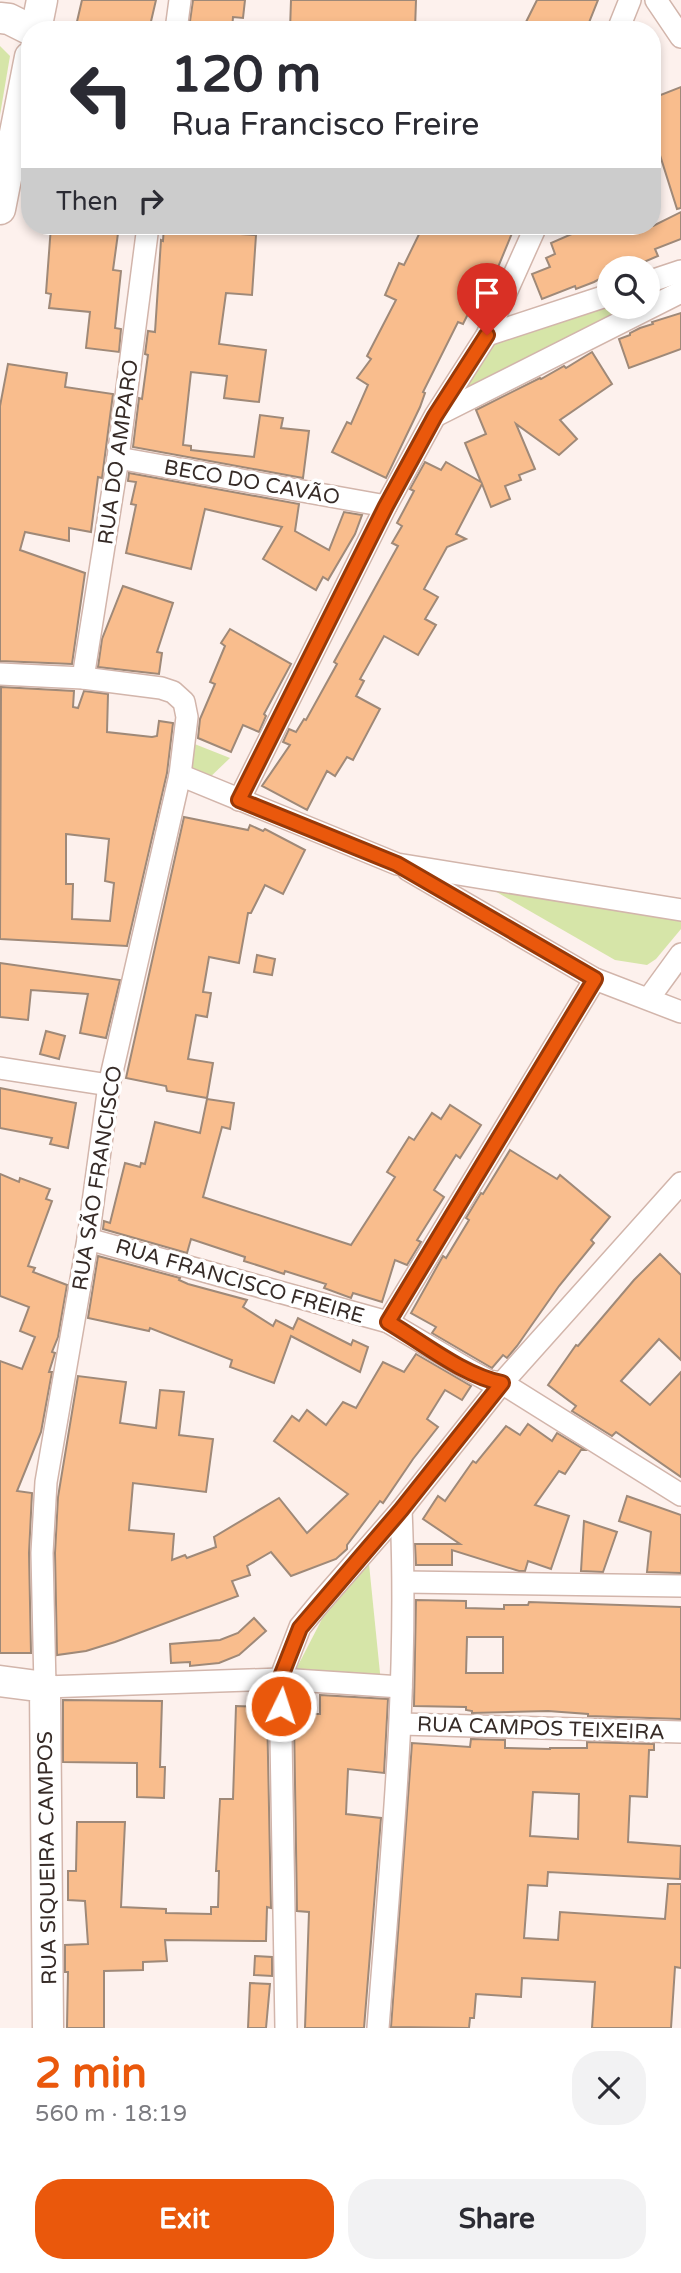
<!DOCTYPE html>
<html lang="en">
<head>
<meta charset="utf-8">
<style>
  body { margin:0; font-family:"Varela Round",sans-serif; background:#f2f2f3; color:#2b2b33; height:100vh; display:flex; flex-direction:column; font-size:26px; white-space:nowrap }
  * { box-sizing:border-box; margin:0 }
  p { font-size:23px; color:#7c7c81 }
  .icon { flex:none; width:38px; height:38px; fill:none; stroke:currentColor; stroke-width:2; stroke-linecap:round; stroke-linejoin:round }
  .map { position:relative; height:2028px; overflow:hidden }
  .side { display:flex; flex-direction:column; background:#fff; flex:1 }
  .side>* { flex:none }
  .banner { position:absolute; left:21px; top:21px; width:640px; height:214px; border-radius:28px; box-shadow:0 4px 10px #0003; background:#fff; color:#2b2b33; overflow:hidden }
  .fabs { position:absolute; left:597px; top:256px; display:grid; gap:14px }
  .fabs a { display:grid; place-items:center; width:63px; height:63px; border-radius:50%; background:#fff; box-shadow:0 4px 10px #0003; font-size:35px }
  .pin { position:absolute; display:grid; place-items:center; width:60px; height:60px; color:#fff; margin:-72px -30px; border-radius:50% 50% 50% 0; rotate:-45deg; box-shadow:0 0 7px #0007 }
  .pin .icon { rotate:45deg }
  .me { position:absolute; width:77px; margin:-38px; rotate:4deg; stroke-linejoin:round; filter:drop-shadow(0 0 5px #0008) }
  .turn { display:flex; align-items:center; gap:24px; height:147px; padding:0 35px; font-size:32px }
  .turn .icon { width:91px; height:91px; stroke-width:2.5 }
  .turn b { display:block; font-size:49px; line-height:60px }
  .then { display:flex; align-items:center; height:66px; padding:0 35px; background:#0003; gap:14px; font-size:26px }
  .round { display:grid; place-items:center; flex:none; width:74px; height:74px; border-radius:28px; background:#f2f2f3 }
  .overview { display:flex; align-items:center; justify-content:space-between; height:119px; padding:0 35px }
  h1 { font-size:42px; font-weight:800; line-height:52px; color:#ea580c }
  .action { display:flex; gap:14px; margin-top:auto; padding:14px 35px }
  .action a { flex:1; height:80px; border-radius:28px; background:#ea580c; color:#fff; font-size:28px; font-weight:800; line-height:80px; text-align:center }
  .action a+a { background:#f2f2f3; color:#2b2b33 }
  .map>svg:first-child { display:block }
  .green { fill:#d6e5a8 }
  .building { fill:#f9bd8d; stroke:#9f8978; stroke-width:2; fill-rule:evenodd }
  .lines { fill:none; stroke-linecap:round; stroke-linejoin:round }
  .street-casing { stroke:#d2b5ab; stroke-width:24 }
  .secondary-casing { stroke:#d2b5ab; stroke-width:33 }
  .street { stroke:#fff; stroke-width:21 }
  .secondary { stroke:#fff; stroke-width:30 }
  .route-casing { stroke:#983908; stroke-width:18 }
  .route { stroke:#ea580c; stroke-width:12 }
  .labels { text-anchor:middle; stroke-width:7; stroke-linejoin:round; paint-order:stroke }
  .street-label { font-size:21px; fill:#362b27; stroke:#fff }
</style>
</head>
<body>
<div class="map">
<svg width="681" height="2028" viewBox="0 0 681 2028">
  <rect width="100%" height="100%" fill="#fdf1ed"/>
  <g class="green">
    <path d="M0 46 10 56 0 115Z"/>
    <path d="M609 301V306H642L459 402 494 340Z"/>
    <path d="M192 743 230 758 206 781 186 763Z"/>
    <path d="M455 868 681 911V929L656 959 647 965 615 960Z"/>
    <path d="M369 1564 381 1683 292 1677 322 1619Z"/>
  </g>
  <g class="building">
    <path d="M82 0H156L149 30H75Z"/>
    <path d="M193 0H245L243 18 233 17 232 30 189 28Z"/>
    <path d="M291 0H416L415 30H290Z"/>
    <path d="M537 0H598L586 30H541L525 24Z"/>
    <path d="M681 87V208L677 209 653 133V98Z"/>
    <path d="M681 212V239L655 249 658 256 630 268H609V274L594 282 576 289 575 286 542 299 532 274 550 267 546 258 555 254 551 243 590 226H653Z"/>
    <path d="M51 226H119L113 270 121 271 115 328 121 329 119 352 86 348 90 312 49 308 51 294 46 293Z"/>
    <path d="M164 226H218V228L226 229V233L256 235 252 295 226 293 219 344 266 350 259 402 224 398 227 376 191 372 183 445 191 446V450L254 457 260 415 283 418 281 428 309 431 303 478 133 447 139 398 142 399 148 355 145 354 148 331 155 332 161 240 163 241Z"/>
    <path d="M423 226H515L496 272H490L479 297 477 296 463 324 458 322 423 392 425 393 420 407 386 478 332 452 347 422 351 424 368 385 357 378 371 359 367 356 396 300 385 295 399 263 404 265Z"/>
    <path d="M681 313V349L629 368 619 339 630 335V333L640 328 653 324 652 322Z"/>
    <path d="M592 352 612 384 560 420 577 439 559 455 516 424 535 469 519 475 521 480 505 486 510 499 491 507 482 484 456 534 466 539 447 547 424 589 438 597 425 619 436 625 418 655 384 636 360 679 364 681 356 696 380 709 353 760 347 757 335 776 327 771 307 810 262 786 290 745 283 742 289 729 296 732 304 719 306 720 337 664 334 662 398 546 392 543 402 526 397 523 414 491 410 489 425 462 441 470 446 462 481 482 465 443 486 434 476 410 540 378 541 379 564 366 566 368Z"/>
    <path d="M8 364 67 373 65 387 113 394 102 478 98 477 91 532 69 528V541L25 532 20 550 85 573 72 664 0 661V406Z"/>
    <path d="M129 473 299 504 295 531 329 550 344 512 362 515 355 534 328 580 323 577 316 590 263 559 282 527 205 509 191 569 126 553 136 505 131 504 136 482 128 481Z"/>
    <path d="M123 586 173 603 157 652 162 653 159 674 98 667 102 639Z"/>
    <path d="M230 629 291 664 264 714 266 716 259 732 243 725 231 752 198 738 200 719 215 684 210 682 225 646 221 643Z"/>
    <path d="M1 687 74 691 73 707 78 708 84 691 108 694 107 732 152 737 157 736 159 721 173 723 167 773 127 946 0 939ZM66 834 109 839 105 881 114 883 110 921 72 919 73 884H66Z"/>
    <path d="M184 817 248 830 250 825 263 831 265 829 305 850 283 894 265 885 251 913H248L239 963 209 957 203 992 211 993 207 1017 196 1015 188 1059 213 1063 207 1098 167 1091 166 1086 126 1078Z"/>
    <path d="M257 955 275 959 272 975 254 972Z"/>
    <path d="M0 963 120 980 106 1038 80 1033 88 994 31 990 28 1020 0 1017Z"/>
    <path d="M46 1031 65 1036 59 1059 40 1054Z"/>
    <path d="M0 1088 76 1103 68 1148 50 1144 52 1138 0 1128Z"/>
    <path d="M207 1099 234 1103 230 1129 222 1127 203 1197 351 1245 395 1177 387 1172 409 1137 414 1140 432 1113 441 1119 450 1105 481 1125 460 1158 456 1155 434 1190 444 1197 417 1240 421 1242 407 1265 395 1260 382 1302 353 1293 351 1298 324 1288 326 1284 285 1271 284 1274 263 1267 244 1261 245 1257 191 1239 187 1253 103 1229 104 1221 110 1223 125 1163 140 1167 141 1163 145 1164 155 1122 200 1133Z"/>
    <path d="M510 1150 557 1179 560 1175 610 1217 591 1240 594 1243 559 1286 517 1346 507 1358 503 1355 492 1368 432 1333 436 1327 411 1313 443 1256 446 1258 469 1220 466 1218 481 1193 483 1194Z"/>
    <path d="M0 1174 19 1182 20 1178 50 1189 46 1199 52 1201 28 1266 35 1268 33 1272 67 1285 58 1337 52 1352 55 1353 49 1372H52L41 1432 17 1491 32 1493 29 1553 31 1653H0V1361L22 1369 35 1337 20 1331 29 1307 0 1296Z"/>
    <path d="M660 1254 681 1275V1360L659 1339 621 1381 650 1405 681 1372V1477L616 1432 612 1436 572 1411 576 1406 548 1385 576 1345 578 1346 634 1280Z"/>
    <path d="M98 1256 180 1278 179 1280 188 1284 247 1300 243 1307 273 1326 276 1320 293 1329 298 1318 351 1345 353 1340 368 1347 360 1372 291 1336 274 1383 230 1367 232 1360 150 1328 149 1331 88 1318Z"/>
    <path d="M416 1354 471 1386 462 1400 445 1390 427 1419 438 1427 413 1459 383 1503 380 1501 347 1545V1549L336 1559 291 1576 271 1552 247 1566 250 1575 232 1581 238 1596 115 1642 86 1651 57 1655 55 1553 58 1497 78 1376 126 1382 120 1423 156 1428 160 1390 184 1392 179 1435 213 1439 206 1492 133 1483 129 1530 174 1534 172 1560 185 1555 187 1558 216 1547 214 1537 279 1498 307 1533 348 1494 274 1441 292 1416 299 1421 307 1410 326 1425 343 1402 356 1408 383 1362 404 1372Z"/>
    <path d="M528 1424 552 1441 557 1433 585 1450H581L565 1474 559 1471 535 1505 569 1516 551 1569 528 1561 525 1571H519L452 1550V1565H416L415 1544H460L423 1519 438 1496 445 1501 473 1461 476 1463 506 1426 520 1435Z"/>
    <path d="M627 1496 681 1515V1573L647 1572 651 1532 619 1521Z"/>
    <path d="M584 1521 617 1532 603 1572 581 1571Z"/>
    <path d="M416 1600 466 1601V1608L504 1609V1605H528L529 1602 681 1607V1719L588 1716V1714L548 1711 472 1713V1711L466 1710V1707L414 1706ZM467 1637H503V1673H466Z"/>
    <path d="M254 1618 266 1631 239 1655 219 1663 190 1666V1662L171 1663 170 1644 220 1640 238 1633Z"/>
    <path d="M320 1695 388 1699 384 1773 348 1769 346 1814 381 1818 364 2028H305L309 1912 297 1911 294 1720H313V1714H320Z"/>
    <path d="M63 1700 162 1701 160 1767H165L164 1798 137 1797V1763L63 1762Z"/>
    <path d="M236 1706 267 1707 271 1908 267 1907 266 1941 165 1940 167 1961 143 1962V1970L104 1971V2028H67L68 1972H65V1945L88 1944 85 1901 68 1900V1871H76L77 1822H125L121 1907 166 1909V1913L211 1914V1907H218L219 1871H216L220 1799H233Z"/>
    <path d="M471 1739 505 1740V1748L550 1749V1748H587V1742L654 1744V1750H649L647 1797 630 1796 628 1842 681 1846 680 1879 548 1872 547 1886 528 1885 524 1938 558 1940 560 1912 665 1919 668 1884H681V1968L675 1967 671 2028H592L595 1982 522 1978 521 1997 476 1994 474 2018H470L469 2028 391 2027 412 1743 470 1747ZM533 1792 579 1794 578 1839 530 1836Z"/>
    <path d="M255 1956 272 1957V1976L254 1975Z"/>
    <path d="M250 1983 270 1984 266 2028H248Z"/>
  </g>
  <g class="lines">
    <g class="street-casing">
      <g id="street">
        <path d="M656 0 681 37"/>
        <path d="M176 30 180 0"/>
        <path d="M618 30 630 0"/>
        <path d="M648 282 681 271"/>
        <path d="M487 335 609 295"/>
        <path d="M437 415 681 292"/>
        <path d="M118 458 386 506"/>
        <path d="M0 674 83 678 161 688 173 692 184 702 187 717 180 775 109 1085 88 1239 46 1482 42 1553 45 1687 280 1679 401 1687"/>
        <path d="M83 678 118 458 148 226"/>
        <path d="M180 775 397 864 681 910"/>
        <path d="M239 800 386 506 435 416 487 335 536 226"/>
        <path d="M408 870 595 979 681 1012"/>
        <path d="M649 998 681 954"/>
        <path d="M0 1068 109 1085"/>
        <path d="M88 1239 388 1322 469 1370 489 1381 502 1383 681 1495"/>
        <path d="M388 1322 595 979"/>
        <path d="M404 1582 681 1586"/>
        <path d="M401 1724 681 1732"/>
        <path d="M286 2028 280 1679 300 1627 319 1604 401 1510 502 1383 681 1183"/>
        <path d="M378 2028C391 1856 409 1683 401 1510"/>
      </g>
    </g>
    <g class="secondary-casing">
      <g id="secondary">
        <path d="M0 18 9 19 31 30"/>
        <path d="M36 30 42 0"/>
        <path d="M0 209 30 57"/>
        <path d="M0 1681 45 1687 48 2028"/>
      </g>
    </g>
    <use href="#street" class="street"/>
    <use href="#secondary" class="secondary"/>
  </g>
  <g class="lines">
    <g class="route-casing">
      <path id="route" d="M281 1706 280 1679 300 1628 401 1510 502 1383C464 1376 422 1342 388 1322L595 979 397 864 239 800 386 506 435 416 487 335"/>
    </g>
    <use href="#route" class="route"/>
  </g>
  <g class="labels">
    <g class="street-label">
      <text transform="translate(118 452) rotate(-82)" y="7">RUA DO AMPARO</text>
      <text transform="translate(252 482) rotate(10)" y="7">BECO DO CAVÃO</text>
      <text transform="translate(97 1178) rotate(-81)" y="7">RUA SÃO FRANCISCO</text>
      <text transform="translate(240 1281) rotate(16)" y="7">RUA FRANCISCO FREIRE</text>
      <text transform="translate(541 1728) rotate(2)" y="7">RUA CAMPOS TEIXEIRA</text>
      <text transform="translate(47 1858) rotate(-91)" y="7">RUA SIQUEIRA CAMPOS</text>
    </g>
  </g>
</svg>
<div class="fabs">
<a><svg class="icon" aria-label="search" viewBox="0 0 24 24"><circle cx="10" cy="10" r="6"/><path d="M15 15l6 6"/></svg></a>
</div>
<div class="pin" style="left:487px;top:335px;background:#d93025"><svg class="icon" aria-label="arrive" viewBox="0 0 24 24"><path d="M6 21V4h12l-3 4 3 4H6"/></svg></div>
<svg class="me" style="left:281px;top:1706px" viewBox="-20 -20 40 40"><circle r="17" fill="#ea580c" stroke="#fff" stroke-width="3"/><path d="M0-11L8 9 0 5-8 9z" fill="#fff"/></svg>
<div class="banner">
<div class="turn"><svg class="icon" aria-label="left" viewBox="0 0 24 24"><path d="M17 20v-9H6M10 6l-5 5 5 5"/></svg><div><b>120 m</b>Rua Francisco Freire</div></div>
<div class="then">Then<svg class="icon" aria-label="right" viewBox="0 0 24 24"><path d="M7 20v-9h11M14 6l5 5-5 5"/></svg></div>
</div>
</div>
<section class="side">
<div class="overview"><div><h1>2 min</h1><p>560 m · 18:19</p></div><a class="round"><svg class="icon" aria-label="close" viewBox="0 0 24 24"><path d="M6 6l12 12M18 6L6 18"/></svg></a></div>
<div class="action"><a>Exit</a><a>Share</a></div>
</section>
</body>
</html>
